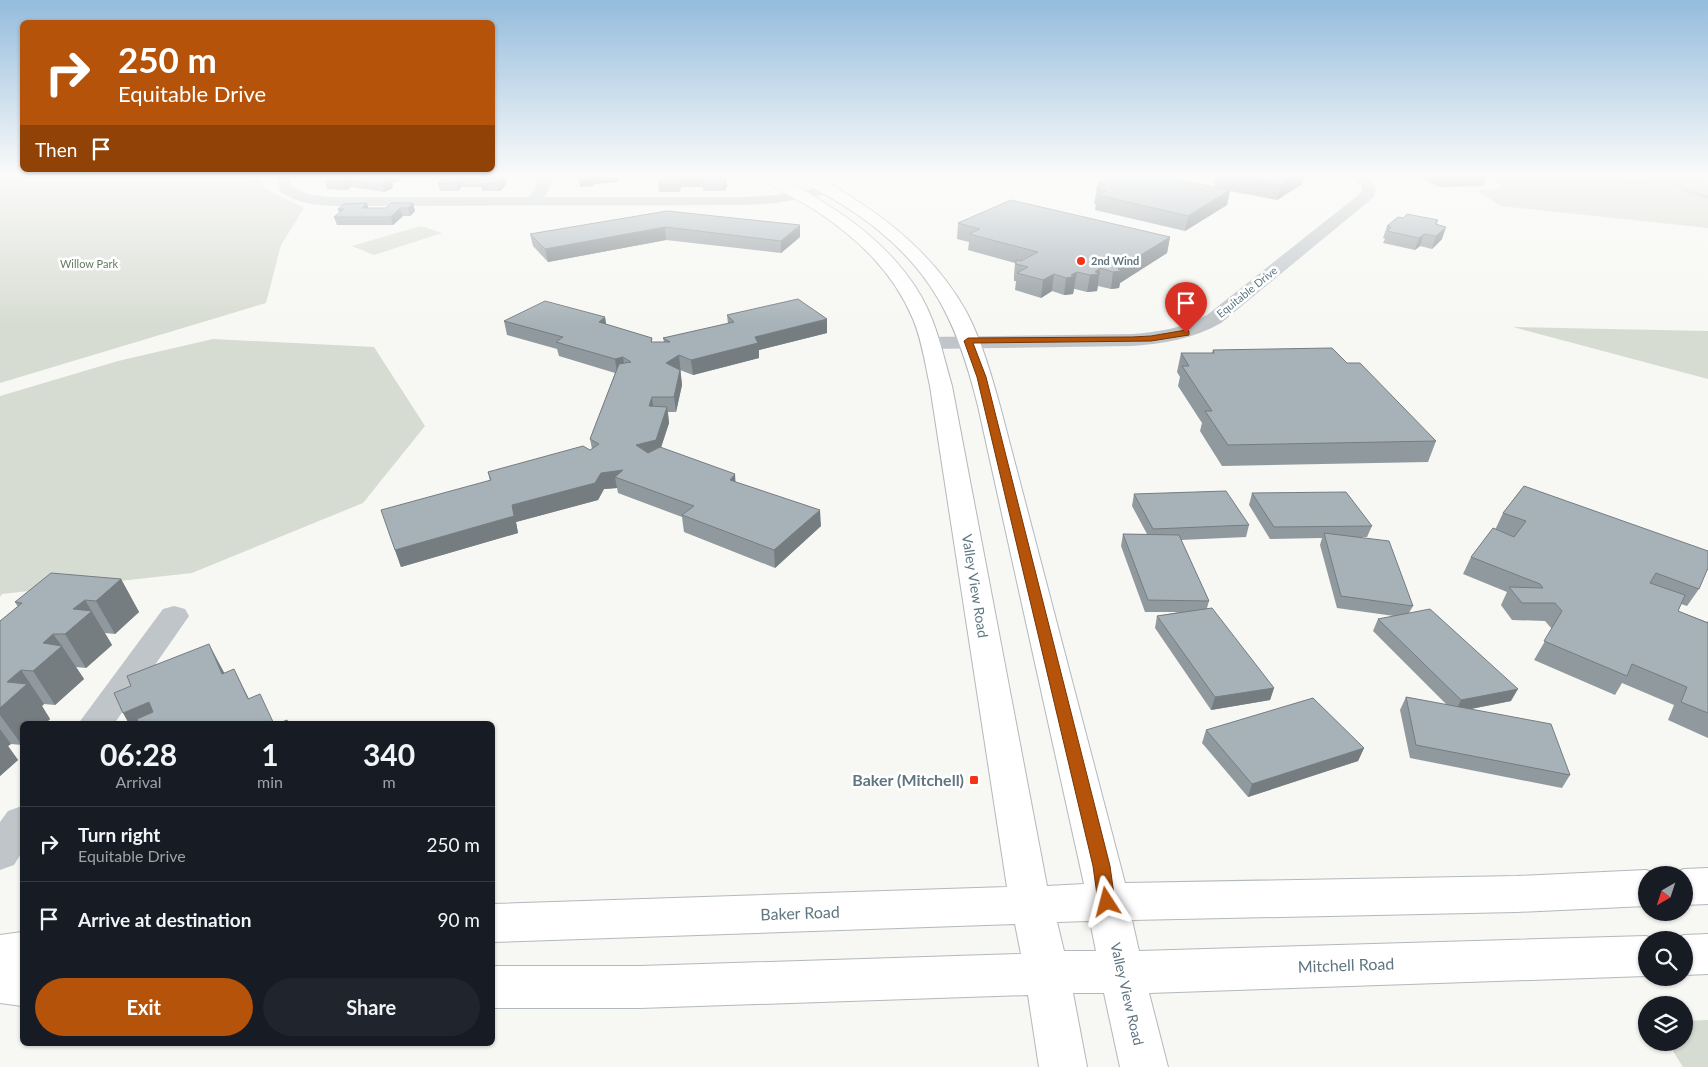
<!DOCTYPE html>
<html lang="en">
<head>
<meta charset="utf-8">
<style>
  body { margin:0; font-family:Lato,sans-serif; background:#20242c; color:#f1f3f6; height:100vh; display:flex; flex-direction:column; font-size:19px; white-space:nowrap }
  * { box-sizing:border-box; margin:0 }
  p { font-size:16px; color:#9ea1a6 }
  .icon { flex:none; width:28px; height:28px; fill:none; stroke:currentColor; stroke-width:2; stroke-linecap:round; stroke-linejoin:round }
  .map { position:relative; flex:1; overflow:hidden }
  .panel { position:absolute; left:20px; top:721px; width:475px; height:325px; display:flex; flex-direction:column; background:#171b24; border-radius:8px; box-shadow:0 1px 4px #0004 }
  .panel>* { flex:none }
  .guide { position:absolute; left:20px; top:20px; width:475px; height:152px; border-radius:8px; box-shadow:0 1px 4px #0004; background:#b45309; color:#fff; overflow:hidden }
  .needle { width:32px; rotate:219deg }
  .fabs { position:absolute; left:1638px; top:866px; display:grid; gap:10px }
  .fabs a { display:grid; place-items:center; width:55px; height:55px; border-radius:50%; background:#171b24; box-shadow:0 1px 4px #0004; font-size:25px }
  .pin { position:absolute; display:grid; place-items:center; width:42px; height:42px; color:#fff; margin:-51px -21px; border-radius:50% 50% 50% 0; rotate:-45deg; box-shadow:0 0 5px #0007 }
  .pin .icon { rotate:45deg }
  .me { position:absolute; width:55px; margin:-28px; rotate:351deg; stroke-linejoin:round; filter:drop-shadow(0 0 4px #0008) }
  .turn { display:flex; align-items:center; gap:18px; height:105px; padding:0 15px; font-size:22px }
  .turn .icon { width:65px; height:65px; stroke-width:2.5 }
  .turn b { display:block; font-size:35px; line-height:42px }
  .then { display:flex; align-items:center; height:48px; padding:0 15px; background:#0003; gap:10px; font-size:19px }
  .eta { display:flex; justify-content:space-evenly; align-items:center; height:85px; text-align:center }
  .eta b { font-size:30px; font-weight:700; line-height:35px }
  .cta { display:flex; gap:10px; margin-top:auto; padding:10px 15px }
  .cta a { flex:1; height:58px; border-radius:30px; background:#b45309; color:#fff; font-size:20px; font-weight:700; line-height:58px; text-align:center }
  .cta a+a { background:#20242c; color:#f1f3f6 }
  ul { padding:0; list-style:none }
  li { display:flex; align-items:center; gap:15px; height:75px; padding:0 15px; border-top:1px solid #363941 }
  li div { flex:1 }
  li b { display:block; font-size:19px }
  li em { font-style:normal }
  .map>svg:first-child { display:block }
  .green { fill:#d7dcd2 }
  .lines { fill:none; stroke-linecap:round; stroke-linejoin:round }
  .stream { stroke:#b7c7cb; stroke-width:4 }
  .major-casing { stroke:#b2b9bd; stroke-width:2 }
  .minor { fill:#bfc5c8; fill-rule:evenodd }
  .major { fill:#fff; fill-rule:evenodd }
  .wall { fill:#90999e }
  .shaded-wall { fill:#757d81 }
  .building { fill:#a7b2b8; stroke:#757d81 }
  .route { fill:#b45309; stroke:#753606 }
  .poi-dot { fill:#f53215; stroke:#fff; stroke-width:2 }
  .labels { text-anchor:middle; stroke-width:5; stroke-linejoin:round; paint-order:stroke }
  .far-poi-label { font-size:11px; font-weight:bold; fill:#5f7682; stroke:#fff; text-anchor:start }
  .far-park-label { font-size:11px; fill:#66795e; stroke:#fff }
  .far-street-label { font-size:11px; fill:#5f7682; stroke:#fff }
  .street-label { font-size:14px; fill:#5f7682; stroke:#fff }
  .near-poi-label { font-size:16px; font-weight:bold; fill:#5f7682; stroke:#fff; text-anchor:end }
  .near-street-label { font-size:16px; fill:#5f7682; stroke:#fff }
</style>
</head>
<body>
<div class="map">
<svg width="1708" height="1067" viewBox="0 0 1708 1067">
  <rect width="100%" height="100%" fill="#f7f7f3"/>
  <g class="green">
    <path d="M0 176H262V187L304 208 281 245 266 303 0 383Z"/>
    <path d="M1484 176H1708V228L1501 206 1477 191 1504 187Z"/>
    <path d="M421 226 442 233 374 255 352 246Z"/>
    <path d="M1513 327 1708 331V379Z"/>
    <path d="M213 339 374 347 425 426 363 503 192 573 2 594 0 597V396L118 361Z"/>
    <path d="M1708 1020V1067H1683L1668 1043 1684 1042V1021Z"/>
  </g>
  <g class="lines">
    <path class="stream" d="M1615 176 1619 181 1631 183 1672 180 1688 192 1708 197"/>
    <g class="major-casing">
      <g id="major">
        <path d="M759 176C765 176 773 175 778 177 789 180 799 188 808 193 852 218 895 251 921 296 937 324 943 355 952 386L1047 886 1084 884 978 406C957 321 932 267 858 215 845 206 832 198 819 191 811 186 799 183 793 176 799 176 806 175 812 176 828 181 845 193 859 202 902 230 942 267 967 313 982 342 991 374 1000 406L1125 883 1517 876 1646 870 1660 875H1646V906L1517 912 1132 920 1139 951 1646 936 1657 940H1646V976L1149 993 1168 1067H1120L1104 993H1073L1087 1067H1039L1028 995 640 1008H492V966H640L1021 954 1015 924 492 942V904L1007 887 930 386C925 364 922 340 913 319 893 271 857 238 815 210 803 202 765 184 759 176ZM1090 921 1096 951H1064L1057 922Z"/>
        <path d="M1708 868V904L1684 905V875L1670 874 1684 869Z"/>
        <path d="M22 932V1006L0 1003V935Z"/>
        <path d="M1708 934V974L1684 975V940H1670L1684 935Z"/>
      </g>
    </g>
    <g class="minor">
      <path d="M276 176H290L292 187 308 194 330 197H528L535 189 538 176H552L549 190 544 197H745L776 195 828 186 833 187 835 190 833 193 828 194 776 203 745 205 346 206C323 206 300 205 280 192Z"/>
      <path d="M1349 176C1362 176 1369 175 1376 188L1374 197 1221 323C1193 339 1163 344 1132 346L930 349 923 347 920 343 923 339 930 337 1132 334C1159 332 1183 328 1207 315L1362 192 1361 185Z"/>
      <path d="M174 606 185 609 189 616 114 724H78L163 609Z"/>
      <path d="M22 806V852L14 865 0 870V822L8 811Z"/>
    </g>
    <use href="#major" class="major"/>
  </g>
  <g class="wall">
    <path d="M342 176H398L399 180 392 183 393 188 384 192 351 187 346 190 327 189 325 181Z"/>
    <path d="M450 176H506L507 178 505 181 506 185 500 191H482L481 187H462L458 191H440L438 183 448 179Z"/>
    <path d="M721 176V179H726L727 186 725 191H703V187H681L679 192H659L658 184 668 179Z"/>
    <path d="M1215 176H1304L1302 184 1277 200 1230 191 1227 205 1185 231 1095 210 1096 204H1094L1098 183 1218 188 1214 185Z"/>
    <path d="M1418 176H1487L1483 186 1439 187Z"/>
    <path d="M413 203 415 211 410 216H403L393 225H337L334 217 339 213 338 209 386 208Z"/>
    <path d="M667 211 800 237 781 253 666 240 548 262 533 246 530 234Z"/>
    <path d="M1403 218 1438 220 1437 224 1442 239 1432 249 1420 246 1415 250 1383 243 1385 239 1383 238 1387 226Z"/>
    <path d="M958 223 1170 237 1167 253 1120 283 1119 288 1111 289 1098 286 1097 291 1087 292 1075 289H1074L1073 294 1064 295 1052 291 1041 298 1015 290 1016 281H1014V276L1015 263 968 250 969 242 957 239Z"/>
    <path d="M727 315 827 319V333L759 350V358L693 375 680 370 682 385 676 412H668L669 423 661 448 735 482 821 526 775 568 684 532 682 517 618 493 617 488 604 489 598 500 516 522 518 533 401 567 387 527 490 481 488 472 590 450 592 449 590 439 615 373 559 356 557 349 507 335 504 321 605 317 606 325 652 338V342H664L663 338 728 324Z"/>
    <path d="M1213 350 1347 363 1436 441 1428 462 1222 466 1200 431 1202 423 1178 386 1180 377 1177 372 1181 353H1212Z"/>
    <path d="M1524 486 1699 589 1687 606 1681 604 1678 611 1707 622 1708 621V738L1668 720 1674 705 1622 683 1615 695 1534 660 1552 629 1545 621 1512 620 1501 605 1507 592 1463 574 1471 557 1495 530 1503 513Z"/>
    <path d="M1252 493 1372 526 1367 537H1359L1413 606 1409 613 1511 701 1471 709 1570 775 1562 788 1410 758 1400 710 1406 697 1447 705 1373 631 1378 619 1394 616 1337 608 1320 545 1322 538 1270 539 1249 505Z"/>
    <path d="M1134 494 1249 525 1246 537 1181 540 1209 601 1207 608 1274 688 1270 700 1211 710 1155 628 1157 616 1179 612H1145L1121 546 1123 534H1147L1132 506Z"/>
    <path d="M121 579 139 612 115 634 105 633 112 645 86 668 76 667 84 679 55 705 44 704 42 706 50 719 22 745 11 744 8 746 18 760 0 776V621L18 607 15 602Z"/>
    <path d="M1206 730 1364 748 1358 761 1248 797 1202 743Z"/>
  </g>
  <g class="shaded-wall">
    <path d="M390 176H398L399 180 392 183 393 188 384 192 382 185 383 180Z"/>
    <path d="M500 176H506L507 178 505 181 506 185 500 191 499 178Z"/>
    <path d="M601 176H618L619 182 594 184V186L580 187 579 180 593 177Z"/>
    <path d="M1296 176H1304L1302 184 1277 200 1281 185Z"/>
    <path d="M461 179 462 187 458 191 456 183Z"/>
    <path d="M726 179 727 186 725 191 724 184Z"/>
    <path d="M348 180 351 187 346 190 343 182Z"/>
    <path d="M680 180 681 187 679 192 678 184Z"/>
    <path d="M1230 190 1227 205 1185 231 1188 216Z"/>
    <path d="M367 203 369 211 362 208Z"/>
    <path d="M413 203 415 211 410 216 408 208Z"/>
    <path d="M400 208 403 216 393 225 391 217Z"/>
    <path d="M800 225V237L781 253V241Z"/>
    <path d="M665 227 666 240 548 262 545 249Z"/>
    <path d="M1446 227 1442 239 1432 249 1436 236Z"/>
    <path d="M1424 234 1420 246 1415 250 1419 238Z"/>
    <path d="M1170 237 1167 253 1120 283 1119 288 1111 289 1113 272Z"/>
    <path d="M1100 268 1097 291 1087 292 1090 275Z"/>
    <path d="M1077 272 1073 294 1064 295 1066 278Z"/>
    <path d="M1054 274 1052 291 1041 298 1043 280Z"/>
    <path d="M605 317 607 331 599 322Z"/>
    <path d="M827 319V333L759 350V358L693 375 691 360 755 337Z"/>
    <path d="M679 355 682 385 676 412 674 397 666 363Z"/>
    <path d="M623 357 625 371 617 373 615 359Z"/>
    <path d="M652 397 654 413 649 406Z"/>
    <path d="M667 407 669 423 658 456 638 461 636 445Z"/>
    <path d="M623 470 615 477 617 488 604 489 598 500 516 522 518 533 401 567 395 550 512 505 601 473Z"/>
    <path d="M735 474 736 490 730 480Z"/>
    <path d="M820 510 821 526 775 568 774 550Z"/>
    <path d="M121 579 139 612 115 634 96 601Z"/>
    <path d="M85 600 112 645 86 668 65 634 73 609Z"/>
    <path d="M53 634 62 646 84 679 55 705 33 671 43 643Z"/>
    <path d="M209 644 227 678 222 674Z"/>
    <path d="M234 669 251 703 248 699Z"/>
    <path d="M21 670 44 704 42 706 50 719 45 724H22V745L0 715V708L7 682Z"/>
    <path d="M1274 688 1270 700 1211 710 1215 697Z"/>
    <path d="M1518 689 1511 701 1455 712 1461 700Z"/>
    <path d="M149 702 162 724H129L123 713Z"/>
    <path d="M0 729 11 744 8 746 18 760 0 776Z"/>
    <path d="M1364 748 1358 761 1248 797 1252 784Z"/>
  </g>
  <g class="building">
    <path d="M342 176H390L383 180H391L382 185 348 180 343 182 325 181 334 177H339Z"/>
    <path d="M450 176H500L499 178H504L499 183 480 184 484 179H461L456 183H438L443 179H448Z"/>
    <path d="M578 176H601L593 177V179L579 180Z"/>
    <path d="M670 176H719L718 179H726L724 184H703L704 180H680L678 184H658L661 179H668Z"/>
    <path d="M1112 176H1157L1230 190 1188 216 1098 195 1106 191 1096 189 1105 184 1098 183Z"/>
    <path d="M1233 176H1296L1281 185Z"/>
    <path d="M1011 200 1170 237 1118 269 1122 271 1113 272 1100 268 1095 272 1100 274 1090 275 1077 272 1071 275 1076 276 1066 278 1054 274 1043 280 1017 273 1028 267 1016 264V260L1021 261 1038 252 969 234 980 229 958 223Z"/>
    <path d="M367 203 362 208H386L391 203H413L408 208H400L391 217H334L344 209H338L344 204Z"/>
    <path d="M667 211 800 225 781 241 665 227 545 249 530 234Z"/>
    <path d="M1407 214 1438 220 1435 224 1446 227 1436 236 1424 234 1419 238 1387 231 1391 227 1387 226 1398 217 1403 218Z"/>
    <path d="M798 299 827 319 755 337 758 343 691 360 679 355 666 363 680 370 674 397H652L649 406 667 407 656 440 636 445 648 453 660 447 735 474 730 480 820 510 774 550 682 515 694 506 615 477 623 470 601 473 595 483 512 505 514 516 395 550 381 510 491 480 488 472 583 446 590 450 599 444 590 439 619 364 631 362 623 357 615 359 556 342 563 337 504 321 545 301 605 317 599 322 652 338 651 342H670L663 338 734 322 727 315Z"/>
    <path d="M1332 348 1347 363H1360L1436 441 1228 445 1205 411H1212L1182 366H1189L1181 353H1214L1213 350Z"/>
    <path d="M1524 486 1708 551V568L1699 589 1656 573 1650 583 1685 595 1678 611 1708 623V713L1681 702 1687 687 1632 664 1627 676 1544 641 1562 611 1555 603H1522L1509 587 1543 588 1540 584 1471 557 1493 528 1514 537 1526 521 1503 513Z"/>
    <path d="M1226 491 1249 525 1153 529 1134 494Z"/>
    <path d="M1346 492 1372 526 1274 527 1252 493Z"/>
    <path d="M1324 533 1389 541 1413 606 1341 596Z"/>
    <path d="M1123 534 1179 535 1209 601 1148 600Z"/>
    <path d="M51 573 121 579 96 601 85 600 73 609 92 611 65 634H53L43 643 62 646 33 671 21 670 7 682 27 684 0 708V621L22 603 15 602Z"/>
    <path d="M1212 608 1274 688 1215 697 1157 616Z"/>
    <path d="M1430 609 1518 689 1461 700 1378 619Z"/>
    <path d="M209 644 222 674 234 669 248 699 260 694 274 724H139L137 719 153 712 149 702 123 713 114 693 131 686 127 676Z"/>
    <path d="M1406 697 1551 724 1570 775 1416 745Z"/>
    <path d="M1313 698 1364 748 1252 784 1206 730Z"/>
    <path d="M287 720 289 724H277Z"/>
  </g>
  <linearGradient id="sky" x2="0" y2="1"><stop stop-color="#94bcdc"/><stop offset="0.54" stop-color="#fbfbfa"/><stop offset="1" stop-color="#fbfbfa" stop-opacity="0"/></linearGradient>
  <rect width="1708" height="325" fill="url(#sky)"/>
  <path class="route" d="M1186 330 1189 331V335L1151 341 973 343 986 377 1110 866 1115 902 1113 908 1107 910 1101 908 1098 902 1093 866 977 377 964 341 968 338 1132 337 1151 336Z"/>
  <g class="poi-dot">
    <circle cx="1081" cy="261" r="5"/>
    <rect x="969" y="775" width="10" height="10" rx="2.5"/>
  </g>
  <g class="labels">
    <g class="far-poi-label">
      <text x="1091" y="265">2nd Wind</text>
    </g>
    <g class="far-park-label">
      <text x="89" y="268">Willow Park</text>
    </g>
    <g class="far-street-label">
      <text transform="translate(1247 292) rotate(-39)" y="4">Equitable Drive</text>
    </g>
    <g class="street-label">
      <text transform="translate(975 586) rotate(81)" y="5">Valley View Road</text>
      <text transform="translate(1127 994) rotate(77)" y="5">Valley View Road</text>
    </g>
    <g class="near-poi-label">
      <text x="964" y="786">Baker (Mitchell)</text>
    </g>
    <g class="near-street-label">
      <text transform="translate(800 913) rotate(-2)" y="6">Baker Road</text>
      <text transform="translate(1346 965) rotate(-2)" y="6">Mitchell Road</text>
    </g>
  </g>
</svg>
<div class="fabs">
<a><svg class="needle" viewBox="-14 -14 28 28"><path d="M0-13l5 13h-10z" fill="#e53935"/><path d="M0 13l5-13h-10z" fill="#9ea1a6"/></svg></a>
<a><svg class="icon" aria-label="search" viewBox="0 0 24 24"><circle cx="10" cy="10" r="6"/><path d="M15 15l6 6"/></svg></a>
<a><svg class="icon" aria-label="layers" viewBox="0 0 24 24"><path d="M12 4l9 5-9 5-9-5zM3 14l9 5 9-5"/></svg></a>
</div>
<div class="pin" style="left:1186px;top:333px;background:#d93025"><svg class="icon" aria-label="arrive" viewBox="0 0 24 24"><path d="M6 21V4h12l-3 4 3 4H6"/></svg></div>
<svg class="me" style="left:1107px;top:902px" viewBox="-20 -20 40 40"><path d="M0-17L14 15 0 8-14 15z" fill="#b45309" stroke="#fff" stroke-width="4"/></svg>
<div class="guide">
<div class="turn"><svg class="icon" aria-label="right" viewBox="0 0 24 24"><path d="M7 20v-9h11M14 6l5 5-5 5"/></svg><div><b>250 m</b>Equitable Drive</div></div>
<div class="then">Then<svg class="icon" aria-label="arrive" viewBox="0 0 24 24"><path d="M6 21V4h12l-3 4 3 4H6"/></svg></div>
</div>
<section class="panel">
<div class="eta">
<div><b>06:28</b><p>Arrival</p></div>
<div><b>1</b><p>min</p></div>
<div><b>340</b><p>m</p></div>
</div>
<ul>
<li><svg class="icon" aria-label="right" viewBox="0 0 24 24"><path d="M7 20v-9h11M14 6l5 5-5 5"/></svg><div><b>Turn right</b><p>Equitable Drive</p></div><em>250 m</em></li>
<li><svg class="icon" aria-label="arrive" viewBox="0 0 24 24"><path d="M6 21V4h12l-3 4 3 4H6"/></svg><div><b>Arrive at destination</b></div><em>90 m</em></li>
</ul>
<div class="cta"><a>Exit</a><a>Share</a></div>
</section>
</div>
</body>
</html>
